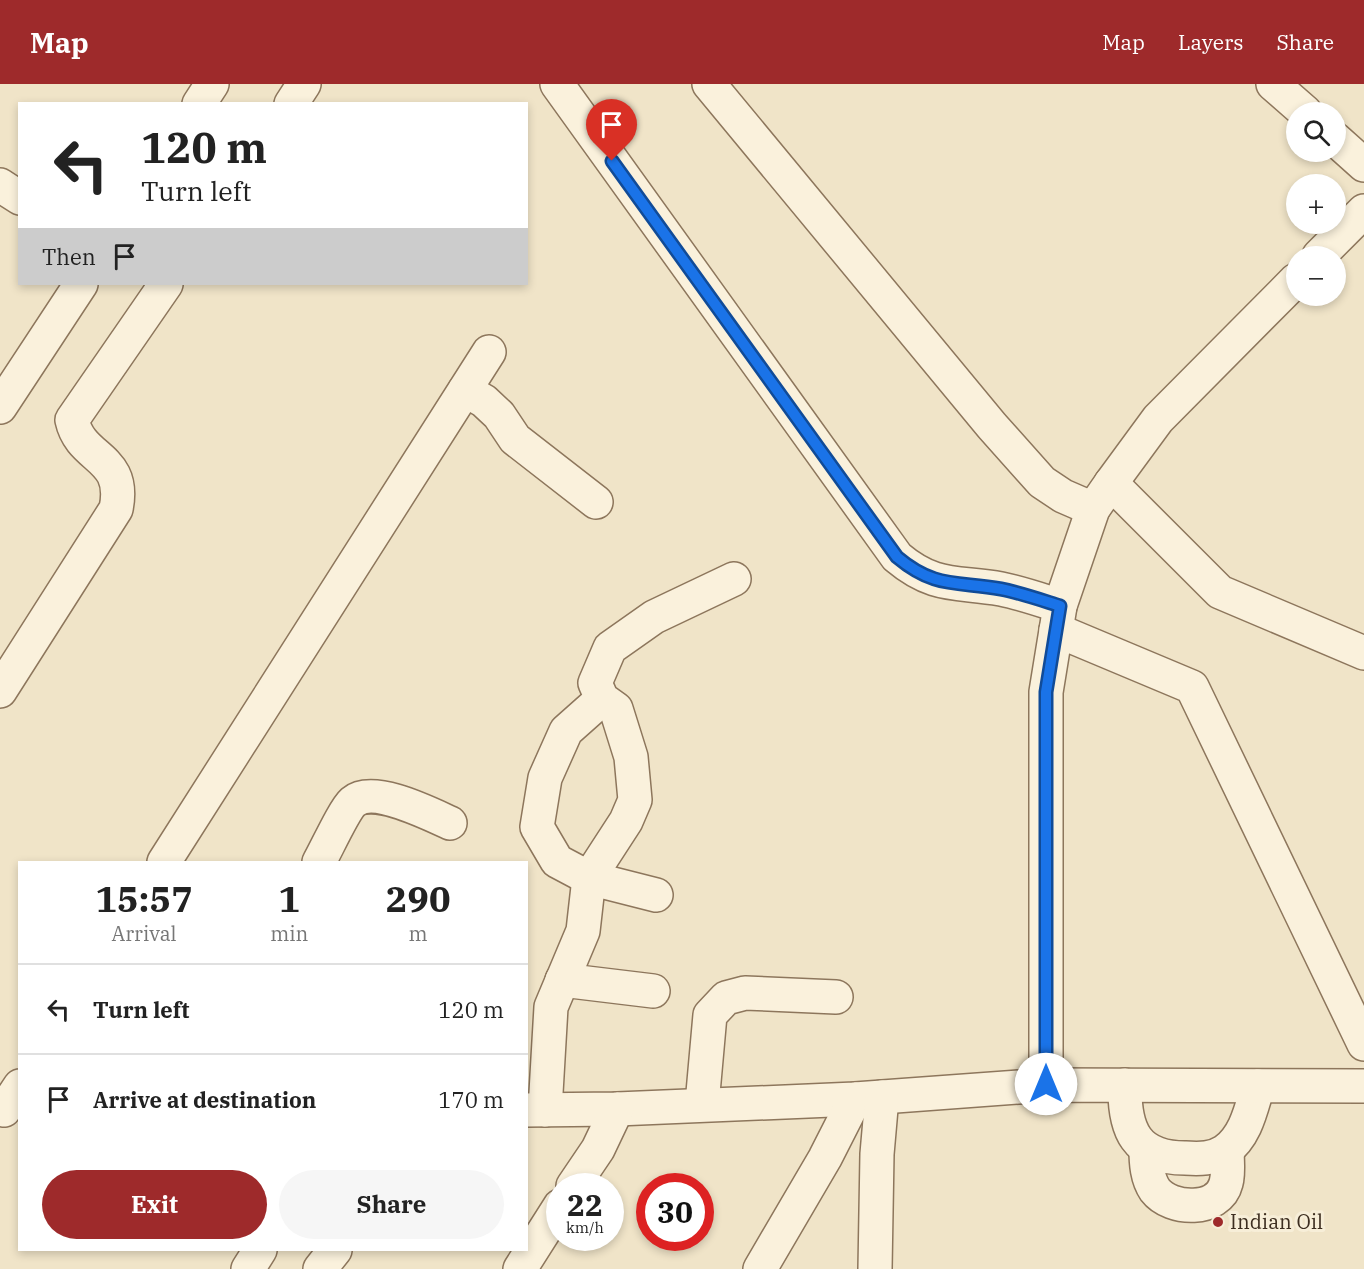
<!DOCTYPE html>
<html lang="en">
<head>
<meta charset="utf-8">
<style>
  body { margin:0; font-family:"IBM Plex Serif",serif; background:#f6f6f6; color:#222; height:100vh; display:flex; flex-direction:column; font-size:22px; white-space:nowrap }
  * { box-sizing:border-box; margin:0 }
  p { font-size:20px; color:#767676 }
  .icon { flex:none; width:33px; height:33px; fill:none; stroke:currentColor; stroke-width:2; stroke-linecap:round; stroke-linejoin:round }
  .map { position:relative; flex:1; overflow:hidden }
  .drawer { position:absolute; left:18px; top:777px; width:510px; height:390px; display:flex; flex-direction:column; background:#fff; border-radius:0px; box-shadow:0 3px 9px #0003 }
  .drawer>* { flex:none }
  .banner { position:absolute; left:18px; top:18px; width:510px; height:183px; border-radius:0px; box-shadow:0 3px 9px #0003; background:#fff; color:#222; overflow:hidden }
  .controls { position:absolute; left:1286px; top:18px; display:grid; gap:12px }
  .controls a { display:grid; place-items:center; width:60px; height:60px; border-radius:50%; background:#fff; box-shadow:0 3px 9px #0003; font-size:30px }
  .speed { position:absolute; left:546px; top:1089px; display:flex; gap:12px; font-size:30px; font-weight:700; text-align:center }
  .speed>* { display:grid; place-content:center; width:78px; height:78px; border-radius:50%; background:#fff; box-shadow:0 3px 9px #0003; line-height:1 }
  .speed small { font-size:15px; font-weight:400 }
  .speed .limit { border:9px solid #d22; background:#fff; color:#111 }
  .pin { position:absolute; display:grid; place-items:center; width:51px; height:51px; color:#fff; margin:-62px -26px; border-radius:50% 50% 50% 0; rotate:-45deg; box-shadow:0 0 6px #0007 }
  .pin .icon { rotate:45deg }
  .me { position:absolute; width:66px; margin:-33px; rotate:0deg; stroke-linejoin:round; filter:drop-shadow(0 0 4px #0008) }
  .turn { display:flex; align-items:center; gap:21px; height:126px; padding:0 24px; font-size:27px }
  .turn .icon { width:78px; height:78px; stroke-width:2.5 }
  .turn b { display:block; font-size:42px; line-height:51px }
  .then { display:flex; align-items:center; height:57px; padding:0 24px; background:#0003; gap:12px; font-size:22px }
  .eta { display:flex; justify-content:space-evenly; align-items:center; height:102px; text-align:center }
  .eta b { font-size:36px; font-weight:700; line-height:42px }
  .primary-button { display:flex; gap:12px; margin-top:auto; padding:12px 24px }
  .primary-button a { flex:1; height:69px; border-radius:36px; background:#9e2a2b; color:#fff; font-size:24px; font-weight:700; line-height:69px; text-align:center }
  .primary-button a+a { background:#f6f6f6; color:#222 }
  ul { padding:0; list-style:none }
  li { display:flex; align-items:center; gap:18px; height:90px; padding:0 24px; border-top:2px solid #e0e0e0 }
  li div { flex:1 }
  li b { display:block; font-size:22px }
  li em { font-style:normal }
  header { display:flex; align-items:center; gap:36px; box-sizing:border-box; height:84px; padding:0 30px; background:#9e2a2b; color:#fff }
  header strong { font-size:28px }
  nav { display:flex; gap:33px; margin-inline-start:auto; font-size:21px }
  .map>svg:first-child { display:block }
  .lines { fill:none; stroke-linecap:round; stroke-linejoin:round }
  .minor-casing { stroke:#8d765c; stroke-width:36 }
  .minor { stroke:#faf1dc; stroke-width:33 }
  .route-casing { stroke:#114b97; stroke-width:15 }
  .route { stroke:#1a73e8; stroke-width:10 }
  .poi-dot { fill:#9e2a2b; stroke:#f7eed8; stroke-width:2 }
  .labels { text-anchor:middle; stroke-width:6; stroke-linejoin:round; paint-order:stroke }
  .poi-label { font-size:20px; fill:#3d2e20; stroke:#f7eed8; text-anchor:start }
</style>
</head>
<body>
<header>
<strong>Map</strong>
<nav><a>Map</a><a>Layers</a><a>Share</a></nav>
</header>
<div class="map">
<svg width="1364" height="1185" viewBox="0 0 1364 1185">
  <rect width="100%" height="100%" fill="#f0e4c8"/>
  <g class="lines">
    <g class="minor-casing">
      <g id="minor">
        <path d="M557 0 897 473C935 505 957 497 1001 505 1021 509 1041 516 1060 522"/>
        <path d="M709 0 992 342 1042 398 1063 412 1093 425"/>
        <path d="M1273 0 1305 28"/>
        <path d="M199 20 212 0"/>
        <path d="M291 20 304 0"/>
        <path d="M1335 55 1364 81"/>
        <path d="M0 101 20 114"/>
        <path d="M1319 172 1364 127"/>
        <path d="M465 306 484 317 499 331 515 355 596 418"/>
        <path d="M0 323 81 200"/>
        <path d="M1111 399 1220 508 1364 569"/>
        <path d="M1056 546 1192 603 1364 960"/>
        <path d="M0 607 116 425C127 371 81 377 72 336L166 200"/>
        <path d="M602 615 566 647 545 694 537 743 557 777 589 794 656 811"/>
        <path d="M164 778 489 268"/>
        <path d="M319 778C326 766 344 726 353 718 373 701 430 730 450 739"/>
        <path d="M562 896 653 907"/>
        <path d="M1046 1001V608L1060 522 1093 425 1111 399 1158 335 1296 196"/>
        <path d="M1125 1001C1124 1046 1136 1074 1185 1074 1200 1075 1213 1075 1225 1067 1246 1052 1251 1025 1258 1002"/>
        <path d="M702 1020 710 931 726 914 745 909 836 913"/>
        <path d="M4 1026 20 1002"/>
        <path d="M526 1026 617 1025 855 1015 1046 1001 1364 1002"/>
        <path d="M545 1026 551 923 583 847 589 794 626 737 635 716 631 673 616 625 602 615 595 599 610 564 654 533 734 495"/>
        <path d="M1146 1065C1146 1079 1147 1094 1155 1106 1171 1127 1219 1128 1226 1099 1229 1089 1227 1076 1227 1066"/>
        <path d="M573 1102 598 1065 617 1025"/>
        <path d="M248 1185 260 1166"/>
        <path d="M320 1185 335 1166"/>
        <path d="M520 1185 560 1122"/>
        <path d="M760 1185 825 1074 855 1015"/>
        <path d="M875 1185 877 1070 882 1013"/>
      </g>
    </g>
    <use href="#minor" class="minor"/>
  </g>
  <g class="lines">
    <g class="route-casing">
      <path id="route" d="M612 77 897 473C935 505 957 497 1001 505 1021 509 1041 516 1060 522L1046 608V1000"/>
    </g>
    <use href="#route" class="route"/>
  </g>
  <circle class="poi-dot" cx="1218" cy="1138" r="6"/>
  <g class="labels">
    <g class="poi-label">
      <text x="1230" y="1145">Indian Oil</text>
    </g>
  </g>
</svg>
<div class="controls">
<a><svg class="icon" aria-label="search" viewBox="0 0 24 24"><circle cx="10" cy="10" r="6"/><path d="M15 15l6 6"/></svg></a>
<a>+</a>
<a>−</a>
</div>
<div class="speed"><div>22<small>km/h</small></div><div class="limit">30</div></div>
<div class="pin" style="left:612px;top:77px;background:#d93025"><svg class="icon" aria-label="arrive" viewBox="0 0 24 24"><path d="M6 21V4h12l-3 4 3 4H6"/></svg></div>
<svg class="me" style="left:1046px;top:1000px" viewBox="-20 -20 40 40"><circle r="19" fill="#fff"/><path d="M0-13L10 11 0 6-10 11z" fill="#1a73e8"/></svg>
<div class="banner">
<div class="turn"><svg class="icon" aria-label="left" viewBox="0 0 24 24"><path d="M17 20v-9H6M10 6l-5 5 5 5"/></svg><div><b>120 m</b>Turn left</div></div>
<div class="then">Then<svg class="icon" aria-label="arrive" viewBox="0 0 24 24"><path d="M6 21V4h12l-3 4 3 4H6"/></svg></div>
</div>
<section class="drawer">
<div class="eta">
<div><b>15:57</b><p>Arrival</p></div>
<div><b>1</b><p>min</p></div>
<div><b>290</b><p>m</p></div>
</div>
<ul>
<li><svg class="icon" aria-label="left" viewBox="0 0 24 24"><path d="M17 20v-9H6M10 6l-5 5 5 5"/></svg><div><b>Turn left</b></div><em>120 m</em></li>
<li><svg class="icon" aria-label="arrive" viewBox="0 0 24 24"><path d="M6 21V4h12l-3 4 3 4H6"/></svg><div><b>Arrive at destination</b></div><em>170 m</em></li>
</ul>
<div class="primary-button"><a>Exit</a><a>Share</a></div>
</section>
</div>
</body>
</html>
